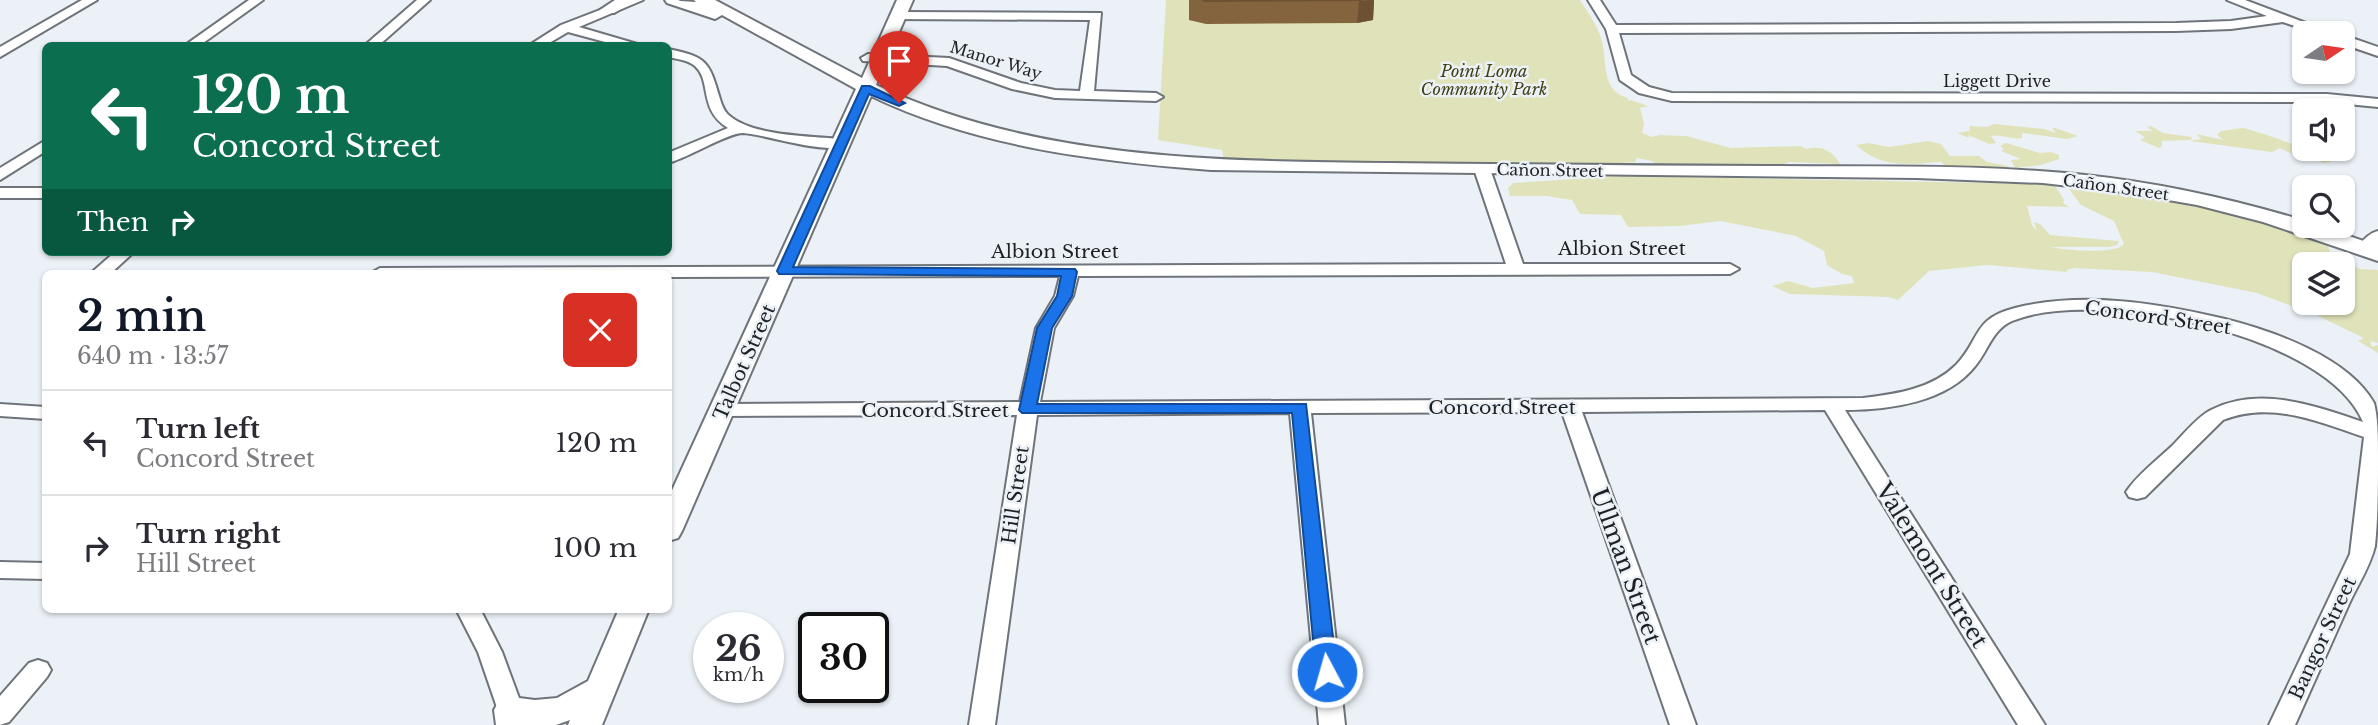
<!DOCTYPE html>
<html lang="en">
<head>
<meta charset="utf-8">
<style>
  body { margin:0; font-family:"Libre Baskerville",serif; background:#f2f2f3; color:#2b2b33; height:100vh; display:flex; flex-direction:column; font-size:26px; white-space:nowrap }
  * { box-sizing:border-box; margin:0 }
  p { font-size:23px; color:#7c7c81 }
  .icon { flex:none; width:38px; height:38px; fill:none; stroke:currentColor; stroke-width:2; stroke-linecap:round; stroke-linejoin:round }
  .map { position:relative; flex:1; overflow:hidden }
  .side { position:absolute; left:42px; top:270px; width:630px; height:343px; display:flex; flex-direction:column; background:#fff; border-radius:10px; box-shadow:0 2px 5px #0004 }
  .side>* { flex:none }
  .hud { position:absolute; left:42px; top:42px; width:630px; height:214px; border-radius:10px; box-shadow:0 2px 5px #0004; background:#0b6e4f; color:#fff; overflow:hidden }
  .needle { width:46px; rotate:77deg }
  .buttons { position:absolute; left:2292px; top:21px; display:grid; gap:14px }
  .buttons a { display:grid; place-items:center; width:63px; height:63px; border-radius:10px; background:#fff; box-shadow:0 2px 5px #0004; font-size:35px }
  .speed { position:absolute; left:693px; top:612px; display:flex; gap:14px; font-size:35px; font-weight:700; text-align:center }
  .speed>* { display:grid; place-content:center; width:91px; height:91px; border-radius:50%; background:#fff; box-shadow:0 2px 5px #0004; line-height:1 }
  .speed small { font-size:18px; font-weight:400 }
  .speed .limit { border:4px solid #111; border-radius:10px; background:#fff; color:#111 }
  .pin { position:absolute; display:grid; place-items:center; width:60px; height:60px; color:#fff; margin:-72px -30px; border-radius:50% 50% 50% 0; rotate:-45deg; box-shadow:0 0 7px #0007 }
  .pin .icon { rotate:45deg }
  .me { position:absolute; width:77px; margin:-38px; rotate:354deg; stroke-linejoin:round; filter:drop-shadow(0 0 5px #0008) }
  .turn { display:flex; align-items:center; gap:24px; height:147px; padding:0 35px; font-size:32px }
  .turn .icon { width:91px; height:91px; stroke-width:2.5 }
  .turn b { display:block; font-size:49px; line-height:60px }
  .then { display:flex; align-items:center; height:66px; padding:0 35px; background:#0003; gap:14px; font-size:26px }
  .round { display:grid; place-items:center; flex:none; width:74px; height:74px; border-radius:10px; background:#f2f2f3 }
  .head { display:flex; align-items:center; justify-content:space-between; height:119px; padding:0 35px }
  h1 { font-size:42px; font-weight:600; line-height:52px; color:#111827 }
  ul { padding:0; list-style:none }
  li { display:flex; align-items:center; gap:21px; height:105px; padding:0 35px; border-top:2px solid #e1e1e2 }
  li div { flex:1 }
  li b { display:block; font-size:26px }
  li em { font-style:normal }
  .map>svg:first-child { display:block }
  .green { fill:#e0e3ba; fill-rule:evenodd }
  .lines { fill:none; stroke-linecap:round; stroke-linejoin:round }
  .minor-casing { stroke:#6e7479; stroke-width:4 }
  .major-casing { stroke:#6e7479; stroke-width:4 }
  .minor { fill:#fff; fill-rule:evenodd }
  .major { fill:#fff; fill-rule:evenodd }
  .wall { fill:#84643e }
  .shaded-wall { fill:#6c5132 }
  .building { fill:#9a7448; stroke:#6c5132; stroke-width:2 }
  .route { fill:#1a73e8; stroke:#114b97; stroke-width:2 }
  .labels { text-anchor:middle; stroke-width:5; stroke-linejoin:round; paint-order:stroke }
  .far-street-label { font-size:16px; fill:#1f2224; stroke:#ebf1f7 }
  .far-park-label { font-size:16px; font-style:italic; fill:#404115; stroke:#ebf1f7 }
  .street-label { font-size:19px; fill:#1f2224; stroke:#ebf1f7 }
  .near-street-label { font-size:23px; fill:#1f2224; stroke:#ebf1f7 }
</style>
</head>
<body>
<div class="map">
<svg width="2378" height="725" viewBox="0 0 2378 725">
  <rect width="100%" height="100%" fill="#ebf1f7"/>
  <g class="green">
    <path d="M1166 0H1580C1587 11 1595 22 1600 35 1609 57 1598 90 1628 98V101L1631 100 1648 106 1640 108 1644 124 1642 133 1652 137 1660 135 1686 136 1731 148 1801 146 1806 149C1821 145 1833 151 1840 164L1789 162C1777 171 1682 166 1659 167L1652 161 1637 158 1635 162 1588 165 1224 159 1222 150 1158 140Z"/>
    <path d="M1994 124 2045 129 2056 133 2052 128H2055L2078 136 2067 139 2022 133V138C2012 140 2003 134 1991 136L1996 143 1989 144 1968 135 1969 138 1957 133 1969 131 1970 126 1987 127Z"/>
    <path d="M2151 126 2163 133 2192 137 2191 140 2162 141V146L2159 148 2140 140 2145 137 2135 131H2153L2147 127Z"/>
    <path d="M2242 128C2256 130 2323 154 2331 162L2323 163 2309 155 2296 156 2280 148 2272 152 2190 141 2201 139 2196 134 2224 140 2217 135 2221 131Z"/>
    <path d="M1928 141 1941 144 1950 156H1979L1987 162 2009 166 2006 171 1948 168 1941 162C1907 164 1883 169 1856 145L1868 143 1889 147Z"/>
    <path d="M2006 143 2040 153 2051 152 2059 155V159L2041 165 2015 168 2011 160 2021 159 2001 151 2004 149 2000 146Z"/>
    <path d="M1623 176 2054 184 2064 200 2063 203 2069 207 2027 206 2032 225 2037 231 2034 222 2040 224 2050 235 2119 241 2117 245 2110 247H2050C2064 250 2115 255 2124 244L2114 221 2081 205 2066 185C2156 193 2241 215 2326 243L2330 250 2328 254 2360 269 2378 270V343L2370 341 2372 347 2378 345V353L2358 341 2364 338 2316 315 2257 293 2152 272 2075 268 2066 270 2068 272 1987 265 1929 271 1898 300 1889 297 1790 294 1772 286 1788 281 1813 288 1854 283 1852 276 1842 274 1827 265 1824 251 1796 236 1720 221 1680 226 1628 227 1621 215 1580 214 1572 200 1546 196H1510L1508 188 1513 183ZM2305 264H2343V303H2305Z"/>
  </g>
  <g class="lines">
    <g class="minor-casing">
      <g id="minor">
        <path d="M82 0H97L0 57V47Z"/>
        <path d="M249 0H263L199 46H184Z"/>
        <path d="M417 0H430L378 46H364Z"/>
        <path d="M626 0H643L579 27 644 46H620L568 32 544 46H528L561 25Z"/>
        <path d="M666 0H680L674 4Z"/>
        <path d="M1588 0H1600L1616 25 2176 23 2231 21 2267 16 2227 0H2245L2333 33H2315L2283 22 2231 29 2176 31 1619 33 1631 75 1649 87 1672 93 2327 94 2378 99V107L2327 102 1672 101 1639 93 1620 80 1606 29Z"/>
        <path d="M897 12 1101 13 1094 91 1156 93 1163 97 1156 101 1055 98 1012 89 947 66 863 61 861 58 868 54 949 58 1021 83 1055 90 1080 91 1090 20 893 19V13Z"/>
        <path d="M2343 35 2378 47V56L2343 44Z"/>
        <path d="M668 49C708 57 709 62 720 99 722 106 725 113 731 117 755 136 811 136 841 139L848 143C833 158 765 134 743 133 727 133 688 158 668 163V153L728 128C698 110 712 81 695 66 688 60 677 59 668 57Z"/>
        <path d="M46 140V151L0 180V168Z"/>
        <path d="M1482 164 1490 169 1523 264H1730L1739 269 1730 274 1078 276 1073 296 1054 328 1040 402 1863 398C1896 394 1932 389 1956 365 1981 339 1972 319 2015 308 2083 291 2158 303 2225 319 2273 331 2348 357 2374 403 2378 417 2378 440 2378 456 2378 485 2378 516 2375 546 2370 567 2358 584 2349 604 2331 644 2313 685 2295 725H2269L2350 554 2364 437C2318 421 2271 401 2223 420L2145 497 2137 499 2129 497 2126 492C2137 475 2157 460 2172 446 2183 435 2197 417 2211 410 2259 385 2316 406 2363 422 2326 333 2094 287 2012 321 1992 330 1989 349 1976 365 1948 402 1890 410 1845 410L2045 725H2018L1825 410 1582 412 1696 725H1670L1562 412 1311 413 1345 725H1319L1290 413 1037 415 995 725H969L1017 415 724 416 717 414 714 410 717 406 724 404 1020 402 1036 328 1055 296 1060 276 668 277V273H371L380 268 1506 264 1474 169Z"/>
        <rect x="0" y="188" width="46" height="10"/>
        <path d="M2378 231V246L2371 253H2359L2356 249C2362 241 2369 233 2378 231Z"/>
        <path d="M115 252H134L111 273H91Z"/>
        <path d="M0 404 46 407V419L0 416Z"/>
        <path d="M0 562 46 563V579L0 578Z"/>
        <path d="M456 609H480L502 652 529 725H503L478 652Z"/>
        <path d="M38 660 47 663 51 670 47 677 9 722 0 725V696L29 663Z"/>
      </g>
    </g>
    <g class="major-casing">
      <g id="major">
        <path d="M615 0H635L614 13H602L600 10Z"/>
        <path d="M665 0 696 2 694 0H715L862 78 897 0H913L876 85C1036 160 1215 161 1388 163 1514 164 1640 166 1766 166 1872 167 1979 164 2085 175 2160 183 2233 199 2305 221V226H2320L2378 246V261L2263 222 2197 205 2122 192 2043 183 1917 178 1211 170C1095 161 977 147 871 96L682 531 678 538 668 541V499L856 89 722 15 715 19 667 3Z"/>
        <path d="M619 609H649L602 725H568L570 720 556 725H496L494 710 499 701 511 697 535 700 557 698 588 681Z"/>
      </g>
    </g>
    <use href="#minor" class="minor"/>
    <use href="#major" class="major"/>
  </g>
  <path class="wall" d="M1189 0H1374L1373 20 1357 23 1206 24 1189 20Z"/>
  <path class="shaded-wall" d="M1374 0 1373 20 1357 23 1359 1Z"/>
  <path class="building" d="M1202 0H1362L1206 1Z"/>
  <path class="route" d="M862 86H870L905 103 899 106 869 94 793 267 1075 269 1077 272 1072 296 1052 328 1037 404H1306L1337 672 1334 678 1327 680 1319 678 1316 672 1292 413H1022L1019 410 1037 328 1057 296 1061 276 779 274 777 271Z"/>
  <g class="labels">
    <g class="far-street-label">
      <text transform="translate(996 60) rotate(17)" y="6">Manor Way</text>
      <text x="1997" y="87">Liggett Drive</text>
      <text transform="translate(1550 170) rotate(1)" y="6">Cañon Street</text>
      <text transform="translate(2116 187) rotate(8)" y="6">Cañon Street</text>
    </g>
    <g class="far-park-label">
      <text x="1484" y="77">Point Loma<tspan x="1484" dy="18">Community Park</tspan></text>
    </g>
    <g class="street-label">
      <text x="1622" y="255">Albion Street</text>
      <text x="1055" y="258">Albion Street</text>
      <text transform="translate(2158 317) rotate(8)" y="7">Concord Street</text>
      <text transform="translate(744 362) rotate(-66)" y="7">Talbot Street</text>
      <text x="1502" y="414">Concord Street</text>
      <text x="935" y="417">Concord Street</text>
      <text transform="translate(1015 495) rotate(-82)" y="7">Hill Street</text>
      <text transform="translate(2322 638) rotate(-65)" y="7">Bangor Street</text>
    </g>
    <g class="near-street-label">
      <text transform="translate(1932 565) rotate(58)" y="8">Valemont Street</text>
      <text transform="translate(1626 566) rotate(70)" y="8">Ullman Street</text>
    </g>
  </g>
</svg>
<div class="buttons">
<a><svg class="needle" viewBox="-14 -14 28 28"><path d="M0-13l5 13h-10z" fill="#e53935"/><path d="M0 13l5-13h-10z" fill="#7c7c81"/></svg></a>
<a><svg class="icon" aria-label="sound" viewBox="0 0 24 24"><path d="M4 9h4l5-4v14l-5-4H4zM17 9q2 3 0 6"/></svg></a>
<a><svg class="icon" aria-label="search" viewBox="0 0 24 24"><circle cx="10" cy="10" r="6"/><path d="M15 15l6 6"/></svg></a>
<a><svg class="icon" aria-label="layers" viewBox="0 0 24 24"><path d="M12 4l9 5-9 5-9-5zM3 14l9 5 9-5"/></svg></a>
</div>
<div class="speed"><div>26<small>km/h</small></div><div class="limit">30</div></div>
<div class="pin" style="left:899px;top:103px;background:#d93025"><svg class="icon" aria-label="arrive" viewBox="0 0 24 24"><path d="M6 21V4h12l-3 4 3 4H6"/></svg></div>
<svg class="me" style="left:1327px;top:672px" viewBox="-20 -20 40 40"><circle r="17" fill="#1a73e8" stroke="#fff" stroke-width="3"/><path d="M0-11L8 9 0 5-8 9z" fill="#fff"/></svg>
<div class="hud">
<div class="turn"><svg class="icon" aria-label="left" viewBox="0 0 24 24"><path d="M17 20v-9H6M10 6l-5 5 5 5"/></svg><div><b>120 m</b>Concord Street</div></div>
<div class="then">Then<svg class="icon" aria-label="right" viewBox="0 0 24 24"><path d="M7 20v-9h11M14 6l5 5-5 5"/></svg></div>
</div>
<section class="side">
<div class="head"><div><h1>2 min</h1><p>640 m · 13:57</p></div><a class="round" style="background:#d93025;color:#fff"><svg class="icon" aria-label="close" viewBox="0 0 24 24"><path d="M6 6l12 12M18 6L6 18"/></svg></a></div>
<ul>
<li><svg class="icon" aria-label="left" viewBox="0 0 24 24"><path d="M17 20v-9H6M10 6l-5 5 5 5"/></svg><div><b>Turn left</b><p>Concord Street</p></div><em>120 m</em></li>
<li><svg class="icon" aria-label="right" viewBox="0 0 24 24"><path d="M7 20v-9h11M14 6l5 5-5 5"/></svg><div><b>Turn right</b><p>Hill Street</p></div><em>100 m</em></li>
</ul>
</section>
</div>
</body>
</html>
